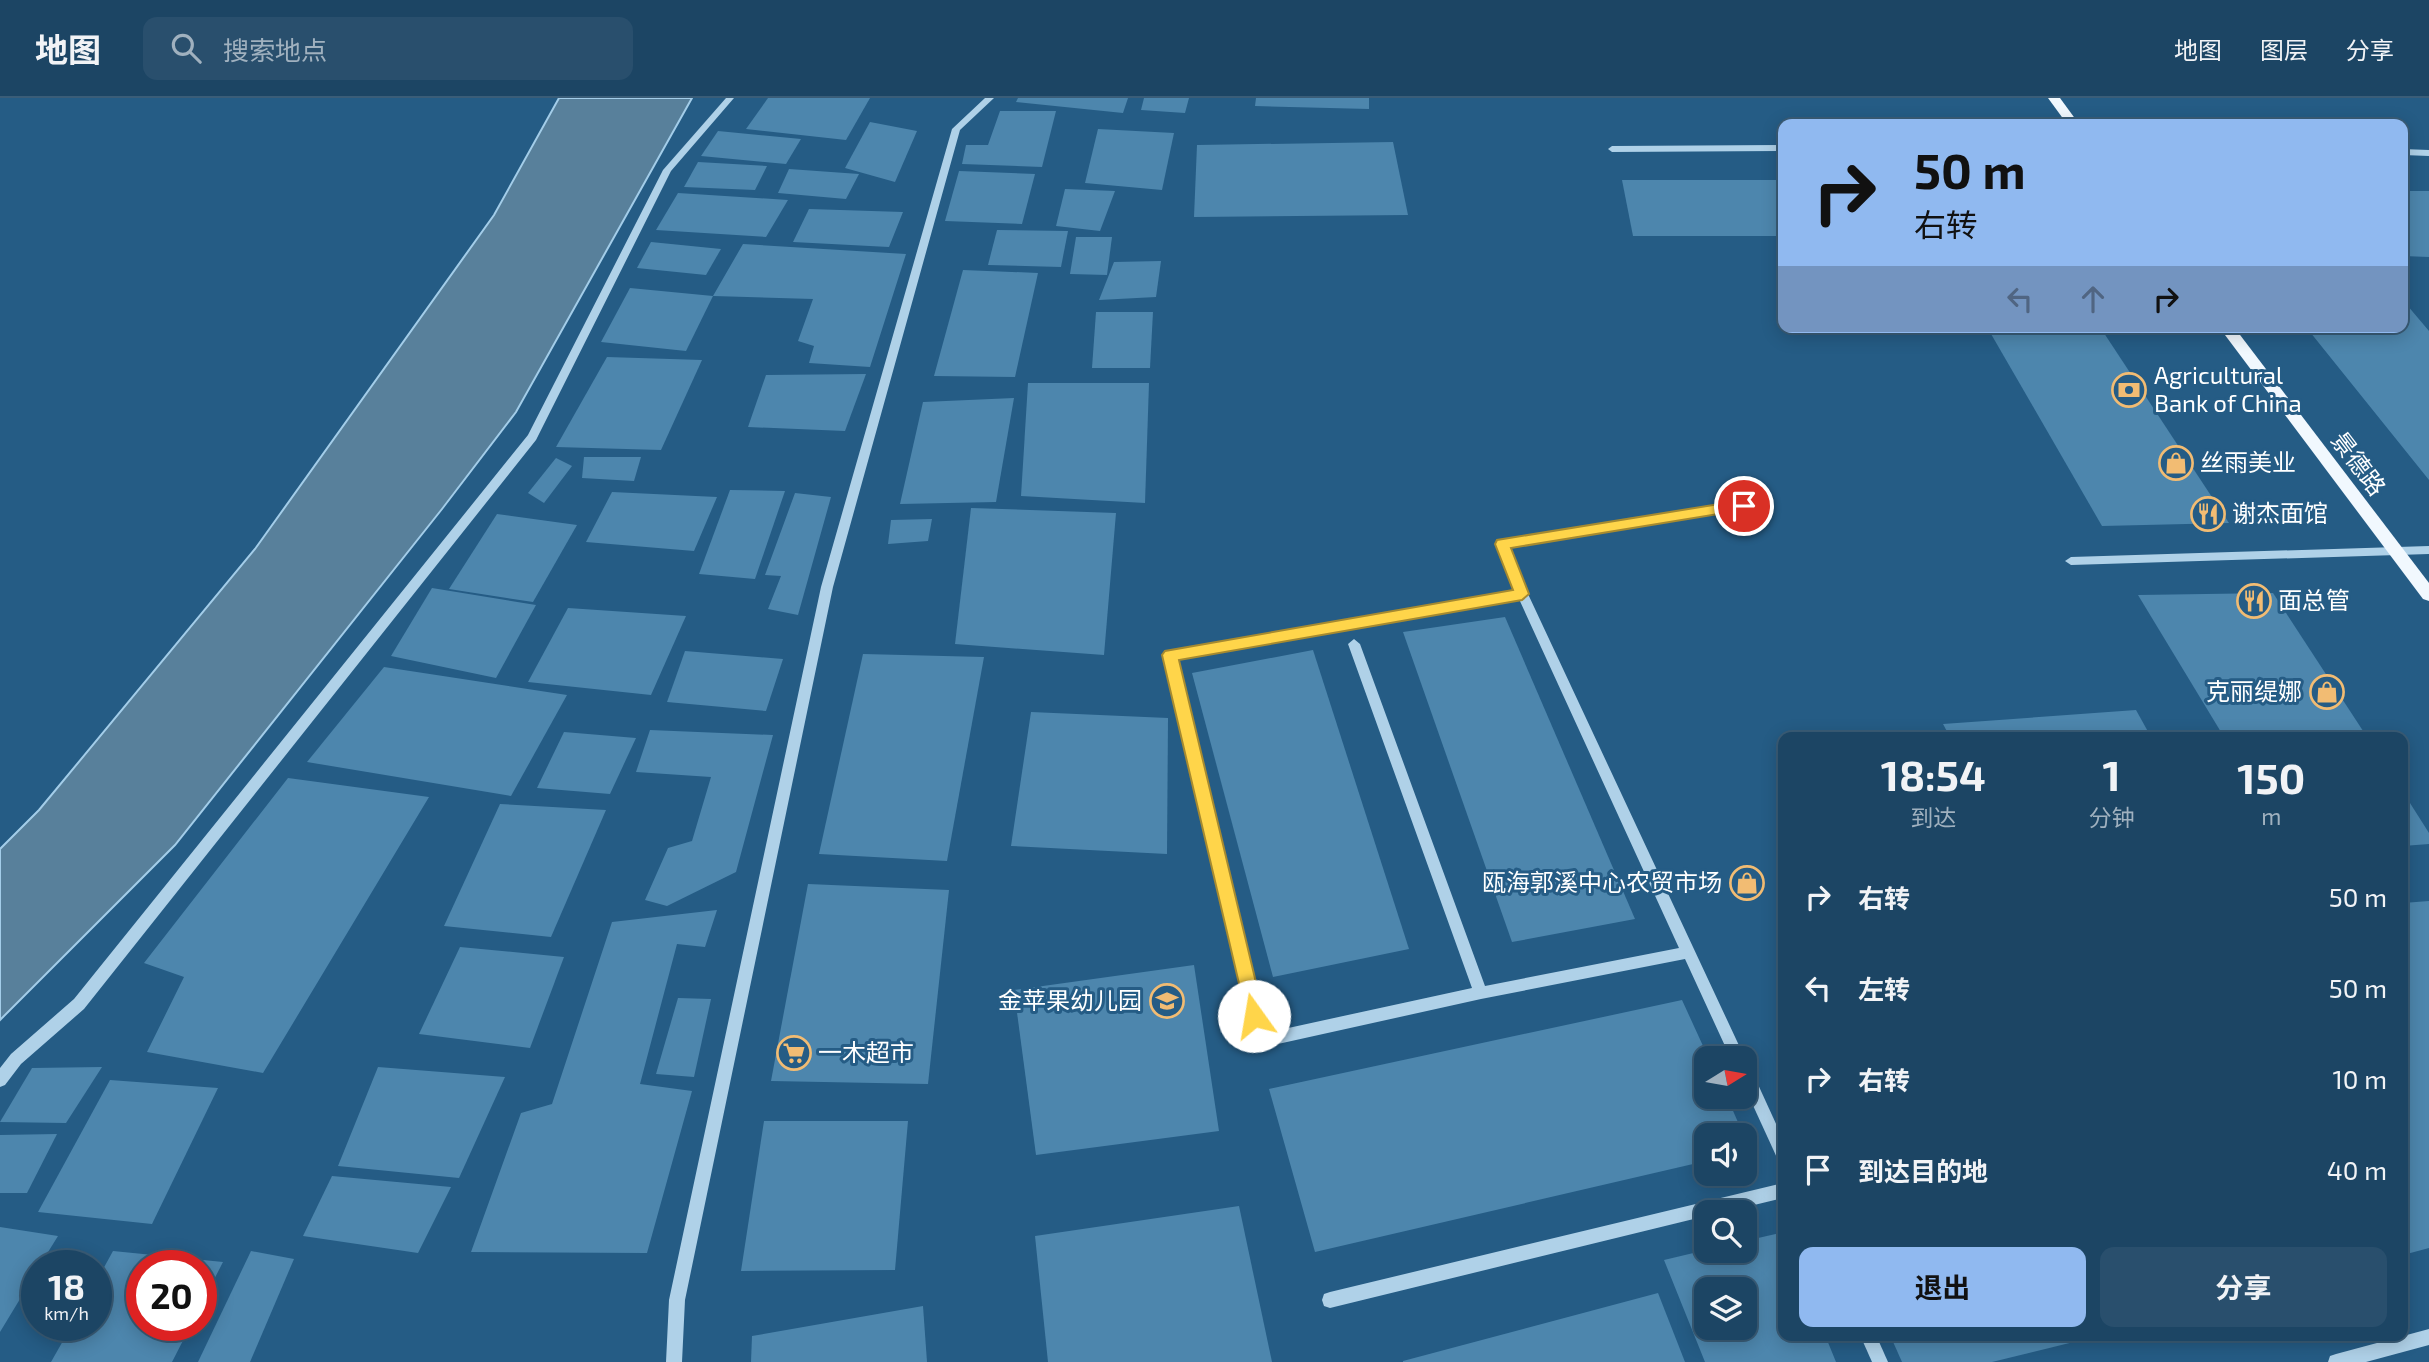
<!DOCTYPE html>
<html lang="zh">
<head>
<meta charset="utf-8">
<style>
  body { margin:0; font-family:"Exo 2","Noto Sans SC",sans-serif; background:#294f6d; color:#f1f3f6; height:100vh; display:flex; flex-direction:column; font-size:26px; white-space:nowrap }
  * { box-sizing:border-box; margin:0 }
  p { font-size:23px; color:#a0b1bf }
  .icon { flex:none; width:38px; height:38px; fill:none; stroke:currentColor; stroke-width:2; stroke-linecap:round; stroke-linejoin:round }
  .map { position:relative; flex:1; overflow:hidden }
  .details { position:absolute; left:1778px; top:634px; width:630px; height:609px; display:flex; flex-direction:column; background:#1c4564; border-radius:14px; box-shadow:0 4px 18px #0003,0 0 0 2px #3a5d78 }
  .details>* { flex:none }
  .banner { position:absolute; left:1778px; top:21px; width:630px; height:214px; border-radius:14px; box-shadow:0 4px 18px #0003,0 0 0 2px #3a5d78; background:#90b9f0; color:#111; overflow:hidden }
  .needle { width:46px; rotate:79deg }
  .fabs { position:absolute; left:1694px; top:948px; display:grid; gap:14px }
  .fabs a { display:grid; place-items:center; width:63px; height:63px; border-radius:14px; background:#1c4564; box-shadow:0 4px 18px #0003,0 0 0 2px #3a5d78; font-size:35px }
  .speed { position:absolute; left:21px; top:1152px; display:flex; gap:14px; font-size:35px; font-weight:700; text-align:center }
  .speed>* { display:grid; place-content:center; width:91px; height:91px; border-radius:50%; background:#1c4564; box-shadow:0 4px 18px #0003,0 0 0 2px #3a5d78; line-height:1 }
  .speed small { font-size:18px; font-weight:400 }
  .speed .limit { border:10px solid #d22; background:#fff; color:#111 }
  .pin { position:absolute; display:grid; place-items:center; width:60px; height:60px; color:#fff; margin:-30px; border:4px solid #fff; border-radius:50%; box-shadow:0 2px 7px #0007 }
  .me { position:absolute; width:77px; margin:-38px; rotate:347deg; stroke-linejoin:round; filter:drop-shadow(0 0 5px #0008) }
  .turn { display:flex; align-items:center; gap:24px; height:147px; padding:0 21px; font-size:32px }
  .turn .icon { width:91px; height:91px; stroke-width:2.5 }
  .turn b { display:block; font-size:49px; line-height:60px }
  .lanes { display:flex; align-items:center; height:66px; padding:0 21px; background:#0003; justify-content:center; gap:35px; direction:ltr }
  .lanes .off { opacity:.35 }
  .eta { display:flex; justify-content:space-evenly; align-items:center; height:119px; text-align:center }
  .eta b { font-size:42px; font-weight:700; line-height:49px }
  .action { display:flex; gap:14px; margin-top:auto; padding:14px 21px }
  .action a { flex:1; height:80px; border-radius:14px; background:#90b9f0; color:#111; font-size:28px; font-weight:700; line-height:80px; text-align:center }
  .action a+a { background:#294f6d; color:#f1f3f6 }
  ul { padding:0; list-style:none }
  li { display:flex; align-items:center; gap:21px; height:91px; padding:0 21px }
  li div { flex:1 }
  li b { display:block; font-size:26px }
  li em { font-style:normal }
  header { display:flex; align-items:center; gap:42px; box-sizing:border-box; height:98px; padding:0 35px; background:#1c4564; border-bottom:2px solid #3a5d78 }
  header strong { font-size:33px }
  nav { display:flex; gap:38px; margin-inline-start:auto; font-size:24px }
  .search { width:490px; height:63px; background:#294f6d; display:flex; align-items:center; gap:18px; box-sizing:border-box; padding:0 24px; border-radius:14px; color:#a0b1bf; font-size:26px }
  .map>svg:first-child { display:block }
  .water { fill:#58809b; stroke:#a3cde9; stroke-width:2 }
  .building { fill:#4d86ad; fill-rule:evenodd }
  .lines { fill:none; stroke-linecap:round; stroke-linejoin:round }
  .minor { fill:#afd1e8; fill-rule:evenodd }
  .major { fill:#f1f8fe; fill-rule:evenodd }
  .route { fill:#ffd54a; stroke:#a68a30; stroke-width:2 }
  .labels { text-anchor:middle; stroke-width:6; stroke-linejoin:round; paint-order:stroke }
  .poi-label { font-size:24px; fill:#fff; stroke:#255c85; text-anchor:start }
  .street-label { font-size:24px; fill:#fff; stroke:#255c85 }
</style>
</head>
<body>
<header>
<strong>地图</strong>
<div class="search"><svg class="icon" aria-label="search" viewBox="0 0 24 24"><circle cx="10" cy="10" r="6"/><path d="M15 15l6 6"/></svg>搜索地点</div>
<nav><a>地图</a><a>图层</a><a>分享</a></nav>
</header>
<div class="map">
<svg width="2429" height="1264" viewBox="0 0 2429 1264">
  <rect width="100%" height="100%" fill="#255c85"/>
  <path class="water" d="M559 0H692L516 314 442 411 175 747 0 922V751L39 712 255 451 494 117Z"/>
  <g class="building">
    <path d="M768 0H870L846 42 746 31Z"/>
    <path d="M1018 0H1128L1123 15 1016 4Z"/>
    <path d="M1144 0H1189L1185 15 1141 12Z"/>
    <path d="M1256 0H1369V11L1255 8Z"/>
    <path d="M1000 13H1056L1042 69 962 66 966 47H988Z"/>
    <path d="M870 24 917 33 895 84 845 70Z"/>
    <path d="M1098 31 1174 35 1162 92 1085 85Z"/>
    <path d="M718 33 801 41 786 66 701 58Z"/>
    <path d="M1393 44 1408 117 1194 119 1197 47Z"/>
    <path d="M698 64 767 68 755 92 684 89Z"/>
    <path d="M789 71 859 76 846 101 778 95Z"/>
    <path d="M959 73 1035 76 1022 126 945 123Z"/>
    <path d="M1622 82H1783V138H1633Z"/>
    <path d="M1065 91 1115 93 1100 133 1056 128Z"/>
    <path d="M2403 93H2429V159L2403 158Z"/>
    <path d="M678 95 788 102 766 139 656 132Z"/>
    <path d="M809 111 903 114 889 149 793 144Z"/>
    <path d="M997 132 1068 133 1061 169 988 167Z"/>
    <path d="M1076 139H1112L1107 177 1070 176Z"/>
    <path d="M651 144 721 151 706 177 637 170Z"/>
    <path d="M743 146 906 156 870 269 809 265 814 248 798 243 813 201 713 198Z"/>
    <path d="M1161 163 1156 199 1099 202 1114 164Z"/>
    <path d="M963 172 1038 175 1015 279 934 278Z"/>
    <path d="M630 190 713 198 686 253 601 244Z"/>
    <path d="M2403 207H2407L2429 233V382L2306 229H2403Z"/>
    <path d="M1096 214H1153L1150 270H1092Z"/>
    <path d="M1987 229H2100L2229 425 2102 428Z"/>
    <path d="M607 259 702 262 661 352 556 349Z"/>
    <path d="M866 276 845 333 748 329 766 277Z"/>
    <path d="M1028 285H1149L1145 405 1021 398Z"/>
    <path d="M1014 300 996 404 900 406 923 304Z"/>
    <path d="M584 359H641L634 383 582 380Z"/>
    <path d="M556 360 572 368 544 405 528 395Z"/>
    <path d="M730 392 785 393 755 481 699 476Z"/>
    <path d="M612 394 717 399 694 453 586 444Z"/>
    <path d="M795 395 831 399 798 517 768 511 781 478 765 477Z"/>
    <path d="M971 410 1116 415 1104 557 955 546Z"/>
    <path d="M497 416 577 427 533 504 449 491Z"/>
    <path d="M932 421 928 443 888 446 891 422Z"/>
    <path d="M432 490 536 507 496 580 391 558Z"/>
    <path d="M2273 495 2367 639H2224L2138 497Z"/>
    <path d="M568 510 686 518 651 597 528 584Z"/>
    <path d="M1505 519 1635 821 1512 844 1403 534Z"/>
    <path d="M1313 552 1409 851 1273 879 1192 575Z"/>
    <path d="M685 553 783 561 766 613 667 604Z"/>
    <path d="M863 556 984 559 947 763 819 756Z"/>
    <path d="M384 569 567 597 511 698 307 664Z"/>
    <path d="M2136 612 2151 639H1950L1943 626Z"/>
    <path d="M1031 614 1168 620 1167 756 1011 748Z"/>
    <path d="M650 632 773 637 736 774 667 808 645 802 668 750 692 743 711 679 636 674Z"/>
    <path d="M564 634 636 640 610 696 537 690Z"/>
    <path d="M288 680 429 699 263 975 147 954 184 879 144 865Z"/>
    <path d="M2403 694 2429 735V746L2403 748Z"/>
    <path d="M500 706 606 712 551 839 444 828Z"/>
    <path d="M808 786 949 792 928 986 771 983Z"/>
    <path d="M2429 803V1150L2403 1157V805Z"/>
    <path d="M717 812 705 849 677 846 640 986 692 993 647 1155 471 1154 521 1015 552 1006 612 824Z"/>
    <path d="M460 849 564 859 530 950 419 936Z"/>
    <path d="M1194 867 1219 1033 1036 1057 1014 892Z"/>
    <path d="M678 900 711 901 694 979 656 976Z"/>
    <path d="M1682 902 1709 961H1706V999H1727L1744 1038H1706V1063L1315 1154 1269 991Z"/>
    <path d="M102 969 66 1025 0 1024 32 970Z"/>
    <path d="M378 969 505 979 459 1080 338 1068Z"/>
    <path d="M110 982 218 990 152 1126 38 1114Z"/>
    <path d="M764 1023H908L895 1172 741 1173Z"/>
    <path d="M57 1036 27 1095H0V1037Z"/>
    <path d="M332 1078 451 1089 418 1155 303 1138Z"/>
    <path d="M1239 1108 1272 1264H1048L1035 1138Z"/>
    <path d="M0 1129 58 1138 40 1167H37V1173L0 1234Z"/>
    <path d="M1780 1135 1783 1142V1237H1825L1836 1264H1705L1664 1162 1706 1152 1745 1153V1143ZM1706 1192H1745V1230H1706Z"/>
    <path d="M113 1153 223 1164 201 1207V1167H142V1227H191L172 1264H51L72 1227H96V1184Z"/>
    <path d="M251 1153 294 1161 250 1264H198Z"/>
    <path d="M1658 1195 1685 1264H1403V1263Z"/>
    <path d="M923 1208 927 1264H751L752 1238Z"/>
    <path d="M1890 1237H2098V1238L1992 1264H1902Z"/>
  </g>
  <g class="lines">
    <g class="minor">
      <path d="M726 0H734L671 73 536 342 84 911 21 966 5 987 0 989V970L11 956 74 901 528 337 663 72Z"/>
      <path d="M985 0H994L960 32 833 489 685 1202 682 1264H666L669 1202 821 489 952 31Z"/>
      <path d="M1783 47V53L1612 54 1608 51 1612 48Z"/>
      <path d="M2403 51 2429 52V58L2403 57Z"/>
      <path d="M1744 404 1748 405 1749 408 1748 411 1509 449 1528 496 1743 956 1745 961V962L1731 961 1685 861 1481 901 1260 950 1255 948 1164 557 1166 554 1515 493 1496 446 1498 443ZM1519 501 1679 850 1485 888 1360 546 1354 541 1348 546 1472 890 1265 935 1177 560Z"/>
      <path d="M2429 448V456L2071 467 2065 463 2071 459Z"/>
      <path d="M1745 967 1750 969 1783 1041V1064L1778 1062 1745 990Z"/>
      <path d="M1783 1085V1100L1721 1115H1706V1118L1330 1210 1324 1208 1322 1202 1324 1196 1330 1194Z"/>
      <path d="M2429 1231V1247L2366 1264H2328L2330 1258 2336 1256Z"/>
      <path d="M1860 1237H1876L1888 1264H1872Z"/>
    </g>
    <g class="major">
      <path d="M2048 0H2060L2079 26H2067Z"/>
      <path d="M2219 229H2234L2429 485V503L2423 501Z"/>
    </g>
  </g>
  <path class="route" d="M1744 402 1749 404V411L1511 450 1529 496 1522 502 1179 562 1264 918 1261 924 1254 926 1248 924 1162 557 1165 553 1513 492 1495 446 1497 442Z"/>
  <defs>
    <g id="bank-ring" transform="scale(1.75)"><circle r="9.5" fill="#255c85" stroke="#f2bc73" stroke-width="1.5"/><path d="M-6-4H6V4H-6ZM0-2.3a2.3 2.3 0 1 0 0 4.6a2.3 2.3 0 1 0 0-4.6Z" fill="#f2bc73"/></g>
    <g id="shop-ring" transform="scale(1.75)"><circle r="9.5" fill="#255c85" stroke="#f2bc73" stroke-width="1.5"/><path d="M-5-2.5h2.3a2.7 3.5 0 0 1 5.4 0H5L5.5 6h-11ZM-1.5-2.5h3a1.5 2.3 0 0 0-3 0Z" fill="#f2bc73"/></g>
    <g id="restaurant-ring" transform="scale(1.75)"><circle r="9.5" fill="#255c85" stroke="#f2bc73" stroke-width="1.5"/><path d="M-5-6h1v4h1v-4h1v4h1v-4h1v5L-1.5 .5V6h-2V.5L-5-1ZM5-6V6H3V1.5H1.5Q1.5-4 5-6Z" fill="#f2bc73"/></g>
    <g id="school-ring" transform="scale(1.75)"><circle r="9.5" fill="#255c85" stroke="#f2bc73" stroke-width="1.5"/><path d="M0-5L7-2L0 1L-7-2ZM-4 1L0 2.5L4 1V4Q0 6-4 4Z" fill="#f2bc73"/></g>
    <g id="supermarket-ring" transform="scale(1.75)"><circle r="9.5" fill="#255c85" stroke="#f2bc73" stroke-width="1.5"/><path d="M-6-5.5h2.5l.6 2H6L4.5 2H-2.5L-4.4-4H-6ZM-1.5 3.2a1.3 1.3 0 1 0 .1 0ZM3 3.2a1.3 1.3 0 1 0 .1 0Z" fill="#f2bc73"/></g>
  </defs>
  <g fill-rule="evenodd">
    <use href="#bank-ring" x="2129" y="292"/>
    <use href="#shop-ring" x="2176" y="365"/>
    <use href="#restaurant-ring" x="2208" y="416"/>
    <use href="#restaurant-ring" x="2254" y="503"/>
    <use href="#shop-ring" x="2327" y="594"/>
    <use href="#shop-ring" x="1747" y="785"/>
    <use href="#school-ring" x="1167" y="903"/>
    <use href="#supermarket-ring" x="794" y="955"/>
  </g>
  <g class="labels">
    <g class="poi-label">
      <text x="2154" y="286">Agricultural<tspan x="2154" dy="28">Bank of China</tspan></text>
      <text x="2200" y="373">丝雨美业</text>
      <text x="2232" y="424">谢杰面馆</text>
      <text x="2278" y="511">面总管</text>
      <text x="2302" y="602" text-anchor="end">克丽缇娜</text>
      <text x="1722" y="793" text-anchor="end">瓯海郭溪中心农贸市场</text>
      <text x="1142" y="911" text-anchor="end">金苹果幼儿园</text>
      <text x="818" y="963">一木超市</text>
    </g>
    <g class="street-label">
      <text transform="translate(2358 366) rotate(53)" y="8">景德路</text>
    </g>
  </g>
</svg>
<div class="fabs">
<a><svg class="needle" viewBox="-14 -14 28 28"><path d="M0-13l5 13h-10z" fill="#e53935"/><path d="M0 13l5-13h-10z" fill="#a0b1bf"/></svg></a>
<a><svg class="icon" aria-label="sound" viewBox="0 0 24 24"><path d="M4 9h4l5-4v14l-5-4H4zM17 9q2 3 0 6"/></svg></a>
<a><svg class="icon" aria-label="search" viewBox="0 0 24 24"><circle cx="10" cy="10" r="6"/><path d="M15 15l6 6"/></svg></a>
<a><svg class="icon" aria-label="layers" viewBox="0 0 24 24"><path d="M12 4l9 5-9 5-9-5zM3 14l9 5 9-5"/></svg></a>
</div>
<div class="speed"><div>18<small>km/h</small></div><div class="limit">20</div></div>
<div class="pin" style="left:1744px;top:408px;background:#d93025"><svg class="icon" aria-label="arrive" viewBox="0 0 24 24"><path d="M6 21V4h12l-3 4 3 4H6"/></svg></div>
<svg class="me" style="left:1254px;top:918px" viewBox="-20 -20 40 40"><circle r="19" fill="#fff"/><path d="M0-13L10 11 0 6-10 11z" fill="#ffd54a"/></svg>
<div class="banner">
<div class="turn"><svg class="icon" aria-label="right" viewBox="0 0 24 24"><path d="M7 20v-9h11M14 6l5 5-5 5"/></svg><div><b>50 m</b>右转</div></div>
<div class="lanes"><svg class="icon off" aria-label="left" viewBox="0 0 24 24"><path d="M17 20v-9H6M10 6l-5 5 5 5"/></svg><svg class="icon off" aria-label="ahead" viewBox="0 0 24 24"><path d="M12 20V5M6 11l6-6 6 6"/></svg><svg class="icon" aria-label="right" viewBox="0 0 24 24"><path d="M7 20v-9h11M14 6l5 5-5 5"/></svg></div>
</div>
<section class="details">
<div class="eta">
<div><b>18:54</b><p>到达</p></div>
<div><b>1</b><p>分钟</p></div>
<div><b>150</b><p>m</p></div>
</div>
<ul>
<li><svg class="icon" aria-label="right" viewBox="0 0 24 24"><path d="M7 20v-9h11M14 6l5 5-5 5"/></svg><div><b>右转</b></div><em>50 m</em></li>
<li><svg class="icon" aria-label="left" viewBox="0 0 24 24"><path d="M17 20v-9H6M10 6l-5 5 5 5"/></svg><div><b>左转</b></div><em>50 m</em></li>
<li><svg class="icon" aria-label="right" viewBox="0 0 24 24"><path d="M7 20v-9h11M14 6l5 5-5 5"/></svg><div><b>右转</b></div><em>10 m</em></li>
<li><svg class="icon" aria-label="arrive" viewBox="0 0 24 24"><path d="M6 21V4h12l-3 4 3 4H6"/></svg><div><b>到达目的地</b></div><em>40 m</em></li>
</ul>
<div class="action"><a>退出</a><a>分享</a></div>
</section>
</div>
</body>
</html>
